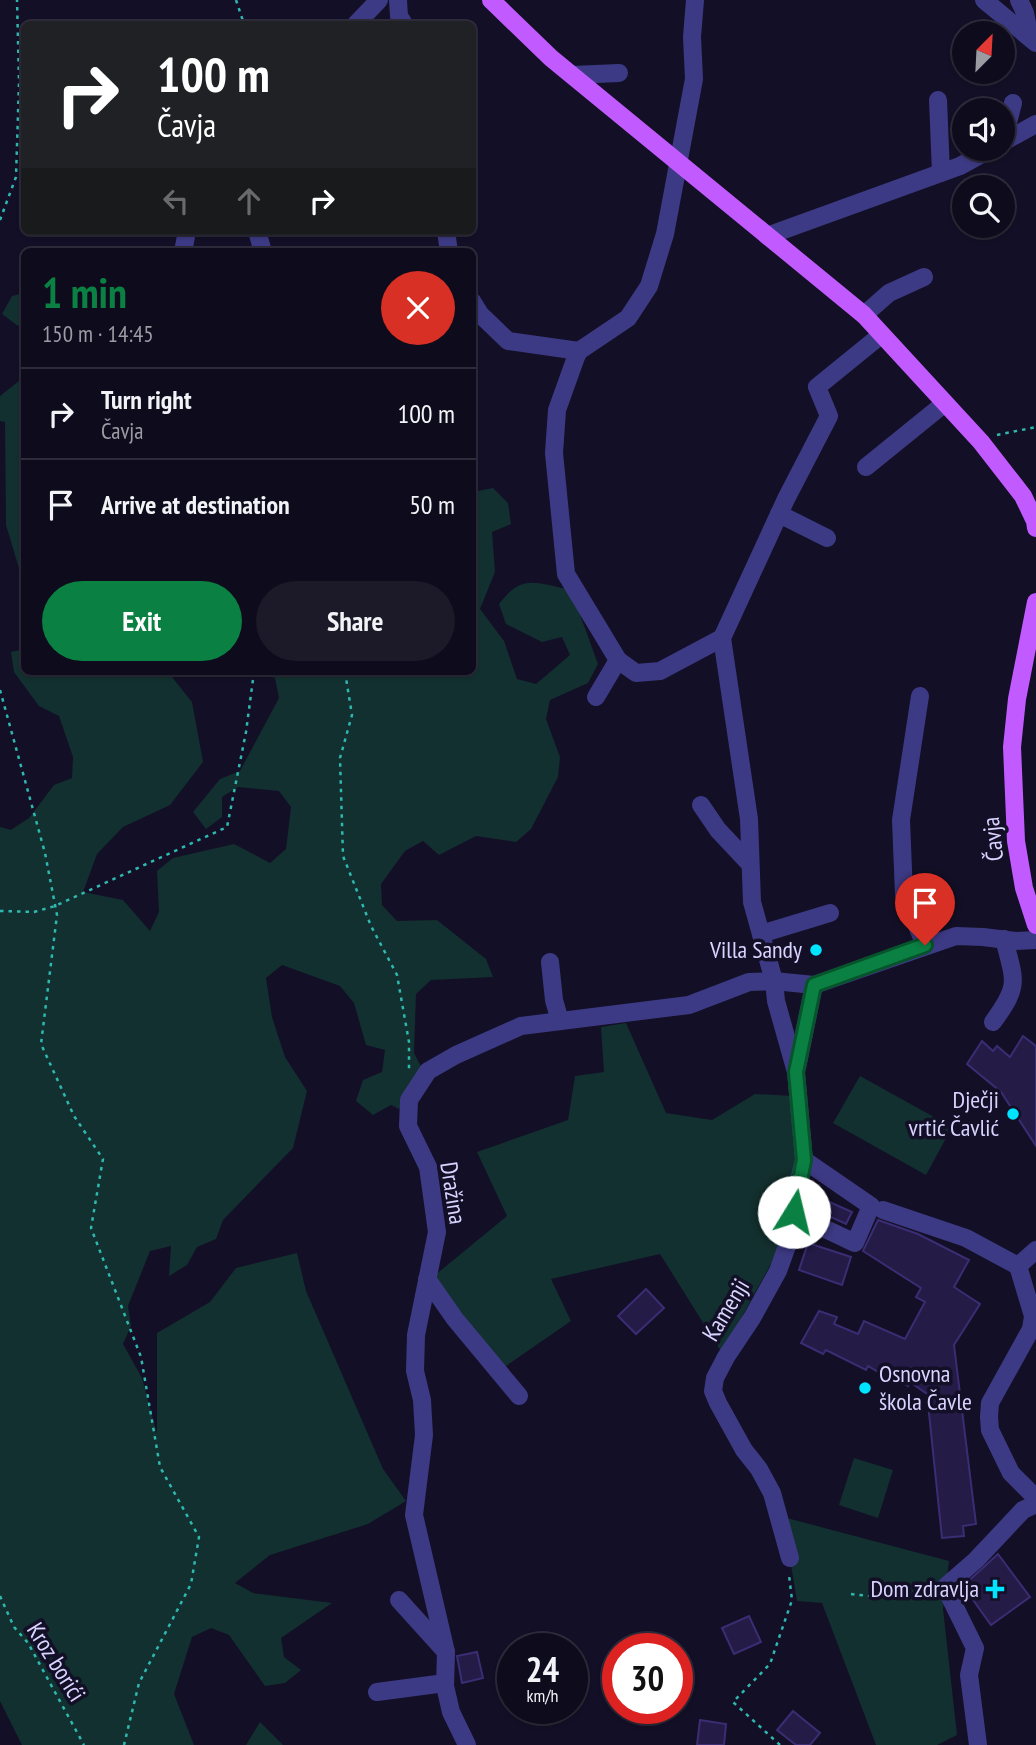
<!DOCTYPE html>
<html lang="en">
<head>
<meta charset="utf-8">
<style>
  body { margin:0; font-family:"PT Sans Narrow",sans-serif; background:#1c1929; color:#f1f3f6; height:100vh; display:flex; flex-direction:column; font-size:26px; white-space:nowrap }
  * { box-sizing:border-box; margin:0 }
  p { font-size:23px; color:#9b9ba3 }
  .icon { flex:none; width:38px; height:38px; fill:none; stroke:currentColor; stroke-width:2; stroke-linecap:round; stroke-linejoin:round }
  .map { position:relative; flex:1; overflow:hidden }
  .panel { position:absolute; left:21px; top:248px; width:455px; height:427px; display:flex; flex-direction:column; background:#0e0b1c; border-radius:10px; box-shadow:0 2px 5px #0004,0 0 0 2px #2e2b3b }
  .panel>* { flex:none }
  .hud { position:absolute; left:21px; top:21px; width:455px; height:214px; border-radius:10px; box-shadow:0 2px 5px #0004,0 0 0 2px #2e2b3b; background:#202124; color:#fff; overflow:hidden }
  .needle { width:46px; rotate:24deg }
  .tools { position:absolute; left:952px; top:21px; display:grid; gap:14px }
  .tools a { display:grid; place-items:center; width:63px; height:63px; border-radius:50%; background:#0e0b1c; box-shadow:0 2px 5px #0004,0 0 0 2px #2e2b3b; font-size:35px }
  .speed { position:absolute; left:497px; top:1633px; display:flex; gap:14px; font-size:35px; font-weight:700; text-align:center }
  .speed>* { display:grid; place-content:center; width:91px; height:91px; border-radius:50%; background:#0e0b1c; box-shadow:0 2px 5px #0004,0 0 0 2px #2e2b3b; line-height:1 }
  .speed small { font-size:18px; font-weight:400 }
  .speed .limit { border:10px solid #d22; background:#fff; color:#111 }
  .pin { position:absolute; display:grid; place-items:center; width:60px; height:60px; color:#fff; margin:-72px -30px; border-radius:50% 50% 50% 0; rotate:-45deg; box-shadow:0 0 7px #0007 }
  .pin .icon { rotate:45deg }
  .me { position:absolute; width:77px; margin:-38px; rotate:9deg; stroke-linejoin:round; filter:drop-shadow(0 0 5px #0008) }
  .turn { display:flex; align-items:center; gap:24px; height:147px; padding:0 21px; font-size:32px }
  .turn .icon { width:91px; height:91px; stroke-width:2.5 }
  .turn b { display:block; font-size:49px; line-height:60px }
  .lanes { display:flex; align-items:center; height:66px; padding:0 21px; background:#0003; justify-content:center; gap:35px; direction:ltr }
  .lanes .off { opacity:.35 }
  .round { display:grid; place-items:center; flex:none; width:74px; height:74px; border-radius:37px; background:#1c1929 }
  .summary { display:flex; align-items:center; justify-content:space-between; height:119px; padding:0 21px }
  h1 { font-size:42px; font-weight:700; line-height:52px; color:#0b8043 }
  .action { display:flex; gap:14px; margin-top:auto; padding:14px 21px }
  .action a { flex:1; height:80px; border-radius:42px; background:#0b8043; color:#fff; font-size:28px; font-weight:700; line-height:80px; text-align:center }
  .action a+a { background:#1c1929; color:#f1f3f6 }
  ul { padding:0; list-style:none }
  li { display:flex; align-items:center; gap:21px; height:91px; padding:0 21px; border-top:2px solid #2e2b3b }
  li div { flex:1 }
  li b { display:block; font-size:26px }
  li em { font-style:normal }
  .map>svg:first-child { display:block }
  .green { fill:#12302f }
  .building { fill:#241b47; stroke:#3b2d73; stroke-width:2 }
  .lines { fill:none; stroke-linecap:round; stroke-linejoin:round }
  .path { stroke:#2fb8b0; stroke-width:2.5; stroke-dasharray:3.5 5; stroke-linecap:butt }
  .minor { stroke:#3d3a85; stroke-width:18 }
  .major { stroke:#c25bff; stroke-width:18 }
  .route-casing { stroke:#07532c; stroke-width:18 }
  .route { stroke:#0b8043; stroke-width:12 }
  .poi-dot { fill:#00e5ff; stroke:#130f26; stroke-width:2.5 }
  .labels { text-anchor:middle; stroke-width:7; stroke-linejoin:round; paint-order:stroke }
  .street-label { font-size:24px; fill:#d9d4ff; stroke:#130f26 }
  .poi-label { font-size:24px; fill:#d9d4ff; stroke:#130f26; text-anchor:end }
</style>
</head>
<body>
<div class="map">
<svg width="1036" height="1745" viewBox="0 0 1036 1745">
  <rect width="100%" height="100%" fill="#130f26"/>
  <g class="green">
    <path d="M24 293V321L18 326 2 314 12 296Z"/>
    <path d="M24 377V585L6 525 5 422 0 421V396Z"/>
    <path d="M493 488 508 503 511 524 492 532 495 572 480 609 504 641 517 679 536 684 570 655 562 637 542 642 506 624 499 604C522 573 537 583 571 590L598 664 588 683 550 700 546 719 560 757 558 777 531 829 516 842 476 836 439 855 423 841 405 851 381 884 382 905 397 921 437 920 486 959 493 977 431 980 416 994 414 1053 424 1072 410 1084 399 1109 391 1105 373 1115 356 1101 363 1080 382 1072 385 1050 366 1045 354 1003 340 986 282 965 266 978 272 1017 285 1057 307 1091 293 1148 223 1220 216 1239 197 1247 187 1265 169 1276 171 1246 150 1251 128 1306 131 1326 123 1344 142 1378 157 1434V1333L210 1302 236 1268 297 1253 306 1291 383 1469 406 1501 368 1524 270 1555 235 1583 253 1593 332 1603 281 1638 284 1657 301 1670 285 1683 265 1686 229 1635 211 1628 192 1637 174 1694 194 1745H22L0 1701V827L11 830 29 818 54 785 72 778 73 757 59 716 39 706 14 672 11 652 24 649V672H168L192 702 203 762 170 805 123 827 97 854 83 892 123 900 150 931 159 912 157 871 173 858 234 844 270 863 286 849 291 807 279 791 238 787 222 797V817L206 829 193 812 220 779 240 771 279 698 275 678 256 672H472L473 492Z"/>
    <path d="M626 1023 666 1113 712 1120 755 1094 794 1096 797 1163 784 1240 722 1353 660 1254 551 1279 571 1321 503 1368 434 1276 507 1216 477 1152 568 1120 575 1076 604 1072 601 1027Z"/>
    <path d="M860 1076 952 1127 926 1175 833 1123Z"/>
    <path d="M854 1458 893 1470 878 1518 839 1505Z"/>
    <path d="M783 1517 949 1561 943 1609 957 1735 937 1745H876L822 1603 797 1601Z"/>
    <path d="M260 1722 283 1745H246Z"/>
  </g>
  <g class="building">
    <path d="M1023 1036 1036 1046V1146L1001 1092 967 1064 982 1041 993 1051 997 1046 1010 1057Z"/>
    <path d="M825 1200 852 1212 846 1224 820 1212Z"/>
    <path d="M878 1220 918 1234 969 1260 954 1287 980 1304 954 1345 976 1524 963 1526 964 1536 942 1538 927 1394 910 1382 908 1386 890 1374 888 1378 868 1366 866 1370 826 1350 823 1354 801 1343 819 1311 837 1317 834 1324 858 1334 864 1321 905 1339 925 1302 916 1297 921 1288 863 1251Z"/>
    <path d="M808 1243 851 1257 842 1285 799 1270Z"/>
    <path d="M646 1289 664 1308 636 1334 618 1316Z"/>
    <path d="M998 1554 1030 1597 991 1625 963 1586Z"/>
    <path d="M749 1616 761 1642 734 1654 722 1628Z"/>
    <path d="M477 1652 483 1678 462 1683 457 1656Z"/>
    <path d="M793 1711 820 1733 810 1745H796L777 1730Z"/>
    <path d="M700 1720 726 1724 724 1745H697Z"/>
  </g>
  <g class="lines">
    <g class="path">
      <path d="M236 0 244 24"/>
      <path d="M0 220 16 177 19 82 17 0"/>
      <path d="M997 435 1036 427"/>
      <path d="M345 672 352 715 340 758 343 856 371 926 397 975 409 1042V1069"/>
      <path d="M0 690 45 853 57 915 41 1044 74 1116 103 1159 91 1228 141 1357 160 1467 199 1537 191 1584 139 1683 124 1745"/>
      <path d="M0 911 34 912 55 906 227 827 246 732 254 672"/>
      <path d="M851 1594 896 1599"/>
      <path d="M0 1596 14 1627 28 1643 84 1745"/>
      <path d="M780 1745 733 1702 770 1664 792 1600 789 1575"/>
    </g>
    <g class="minor">
      <path d="M398 0 399 16 404 24"/>
      <path d="M695 0 692 37 694 79 665 234 649 286 628 318 579 351 576 357 557 410 554 453 566 574 618 660 636 673 660 671 722 638"/>
      <path d="M984 0 1036 43"/>
      <path d="M1019 0 1025 13 1030 38"/>
      <path d="M356 24 379 0"/>
      <path d="M572 75 619 73"/>
      <path d="M938 100 941 173"/>
      <path d="M1003 142 1013 103"/>
      <path d="M1003 142 1036 124"/>
      <path d="M257 231 263 252"/>
      <path d="M446 231 449 252"/>
      <path d="M767 236 960 166 991 149"/>
      <path d="M183 252 187 231"/>
      <path d="M472 301 480 314 508 341 579 351"/>
      <path d="M864 315 889 293 924 277"/>
      <path d="M881 335 817 387 829 416 786 499 722 638 749 819 752 902 774 981 814 985 956 936 983 937 1015 941 1036 940"/>
      <path d="M866 467 945 403"/>
      <path d="M779 514 827 538"/>
      <path d="M920 696 901 820 904 895 925 945"/>
      <path d="M596 697 618 660"/>
      <path d="M701 805 718 830 750 864"/>
      <path d="M761 934 830 913"/>
      <path d="M550 962 554 1000 560 1021"/>
      <path d="M993 1022C1020 985 1015 982 1004 939"/>
      <path d="M797 1068 814 985"/>
      <path d="M804 1160 871 1206 855 1243 815 1224"/>
      <path d="M883 1210 966 1238 1018 1266 1036 1250"/>
      <path d="M1018 1266 1033 1316 1031 1329 990 1403 989 1417 990 1430 1011 1473 1036 1498"/>
      <path d="M427 1279 455 1319 519 1396"/>
      <path d="M399 1600 446 1652"/>
      <path d="M377 1692 445 1683"/>
      <path d="M467 1745 451 1712 445 1686 446 1652 414 1515 424 1435 422 1400 415 1371 416 1335 437 1232 428 1167 408 1126 409 1100 428 1071 456 1055 521 1026 689 1005 749 982 774 981 776 1001 796 1072 804 1160 797 1188 791 1235 778 1271 752 1318 726 1357 715 1378 713 1391 718 1403 744 1450 759 1469 772 1493 790 1558"/>
      <path d="M978 1745 969 1675 975 1648 945 1587 976 1560 1023 1510 1036 1504"/>
    </g>
    <g class="major">
      <path d="M491 0 551 58 864 315 981 442 1023 496 1035 521 1036 528"/>
      <path d="M1036 602 1017 699 1012 747 1016 841 1024 888 1036 925"/>
    </g>
  </g>
  <g class="lines">
    <g class="route-casing">
      <path id="route" d="M794 1212 804 1160 796 1072 814 985 925 945"/>
    </g>
    <use href="#route" class="route"/>
  </g>
  <g class="poi-dot">
    <circle cx="816" cy="950" r="7"/>
    <circle cx="1013" cy="1114" r="7"/>
    <circle cx="865" cy="1388" r="7"/>
    <path d="M991.5 1578.5h7v7h7v7h-7v7h-7v-7h-7v-7h7z"/>
  </g>
  <g class="labels">
    <g class="street-label">
      <text transform="translate(993 839) rotate(-96)" y="8">Čavja</text>
      <text transform="translate(453 1193) rotate(81)" y="8">Dražina</text>
      <text transform="translate(726 1310) rotate(-59)" y="8">Kamenji</text>
      <text transform="translate(56 1662) rotate(58)" y="8">Kroz borići</text>
    </g>
    <g class="poi-label">
      <text x="802" y="958">Villa Sandy</text>
      <text x="999" y="1108">Dječji<tspan x="999" dy="28">vrtić Čavlić</tspan></text>
      <text x="879" y="1382" text-anchor="start">Osnovna<tspan x="879" dy="28">škola Čavle</tspan></text>
      <text x="979" y="1597">Dom zdravlja</text>
    </g>
  </g>
</svg>
<div class="tools">
<a><svg class="needle" viewBox="-14 -14 28 28"><path d="M0-13l5 13h-10z" fill="#e53935"/><path d="M0 13l5-13h-10z" fill="#9b9ba3"/></svg></a>
<a><svg class="icon" aria-label="sound" viewBox="0 0 24 24"><path d="M4 9h4l5-4v14l-5-4H4zM17 9q2 3 0 6"/></svg></a>
<a><svg class="icon" aria-label="search" viewBox="0 0 24 24"><circle cx="10" cy="10" r="6"/><path d="M15 15l6 6"/></svg></a>
</div>
<div class="speed"><div>24<small>km/h</small></div><div class="limit">30</div></div>
<div class="pin" style="left:925px;top:945px;background:#d93025"><svg class="icon" aria-label="arrive" viewBox="0 0 24 24"><path d="M6 21V4h12l-3 4 3 4H6"/></svg></div>
<svg class="me" style="left:794px;top:1212px" viewBox="-20 -20 40 40"><circle r="19" fill="#fff"/><path d="M0-13L10 11 0 6-10 11z" fill="#0b8043"/></svg>
<div class="hud">
<div class="turn"><svg class="icon" aria-label="right" viewBox="0 0 24 24"><path d="M7 20v-9h11M14 6l5 5-5 5"/></svg><div><b>100 m</b>Čavja</div></div>
<div class="lanes"><svg class="icon off" aria-label="left" viewBox="0 0 24 24"><path d="M17 20v-9H6M10 6l-5 5 5 5"/></svg><svg class="icon off" aria-label="ahead" viewBox="0 0 24 24"><path d="M12 20V5M6 11l6-6 6 6"/></svg><svg class="icon" aria-label="right" viewBox="0 0 24 24"><path d="M7 20v-9h11M14 6l5 5-5 5"/></svg></div>
</div>
<section class="panel">
<div class="summary"><div><h1>1 min</h1><p>150 m · 14:45</p></div><a class="round" style="background:#d93025;color:#fff"><svg class="icon" aria-label="close" viewBox="0 0 24 24"><path d="M6 6l12 12M18 6L6 18"/></svg></a></div>
<ul>
<li><svg class="icon" aria-label="right" viewBox="0 0 24 24"><path d="M7 20v-9h11M14 6l5 5-5 5"/></svg><div><b>Turn right</b><p>Čavja</p></div><em>100 m</em></li>
<li><svg class="icon" aria-label="arrive" viewBox="0 0 24 24"><path d="M6 21V4h12l-3 4 3 4H6"/></svg><div><b>Arrive at destination</b></div><em>50 m</em></li>
</ul>
<div class="action"><a>Exit</a><a>Share</a></div>
</section>
</div>
</body>
</html>
